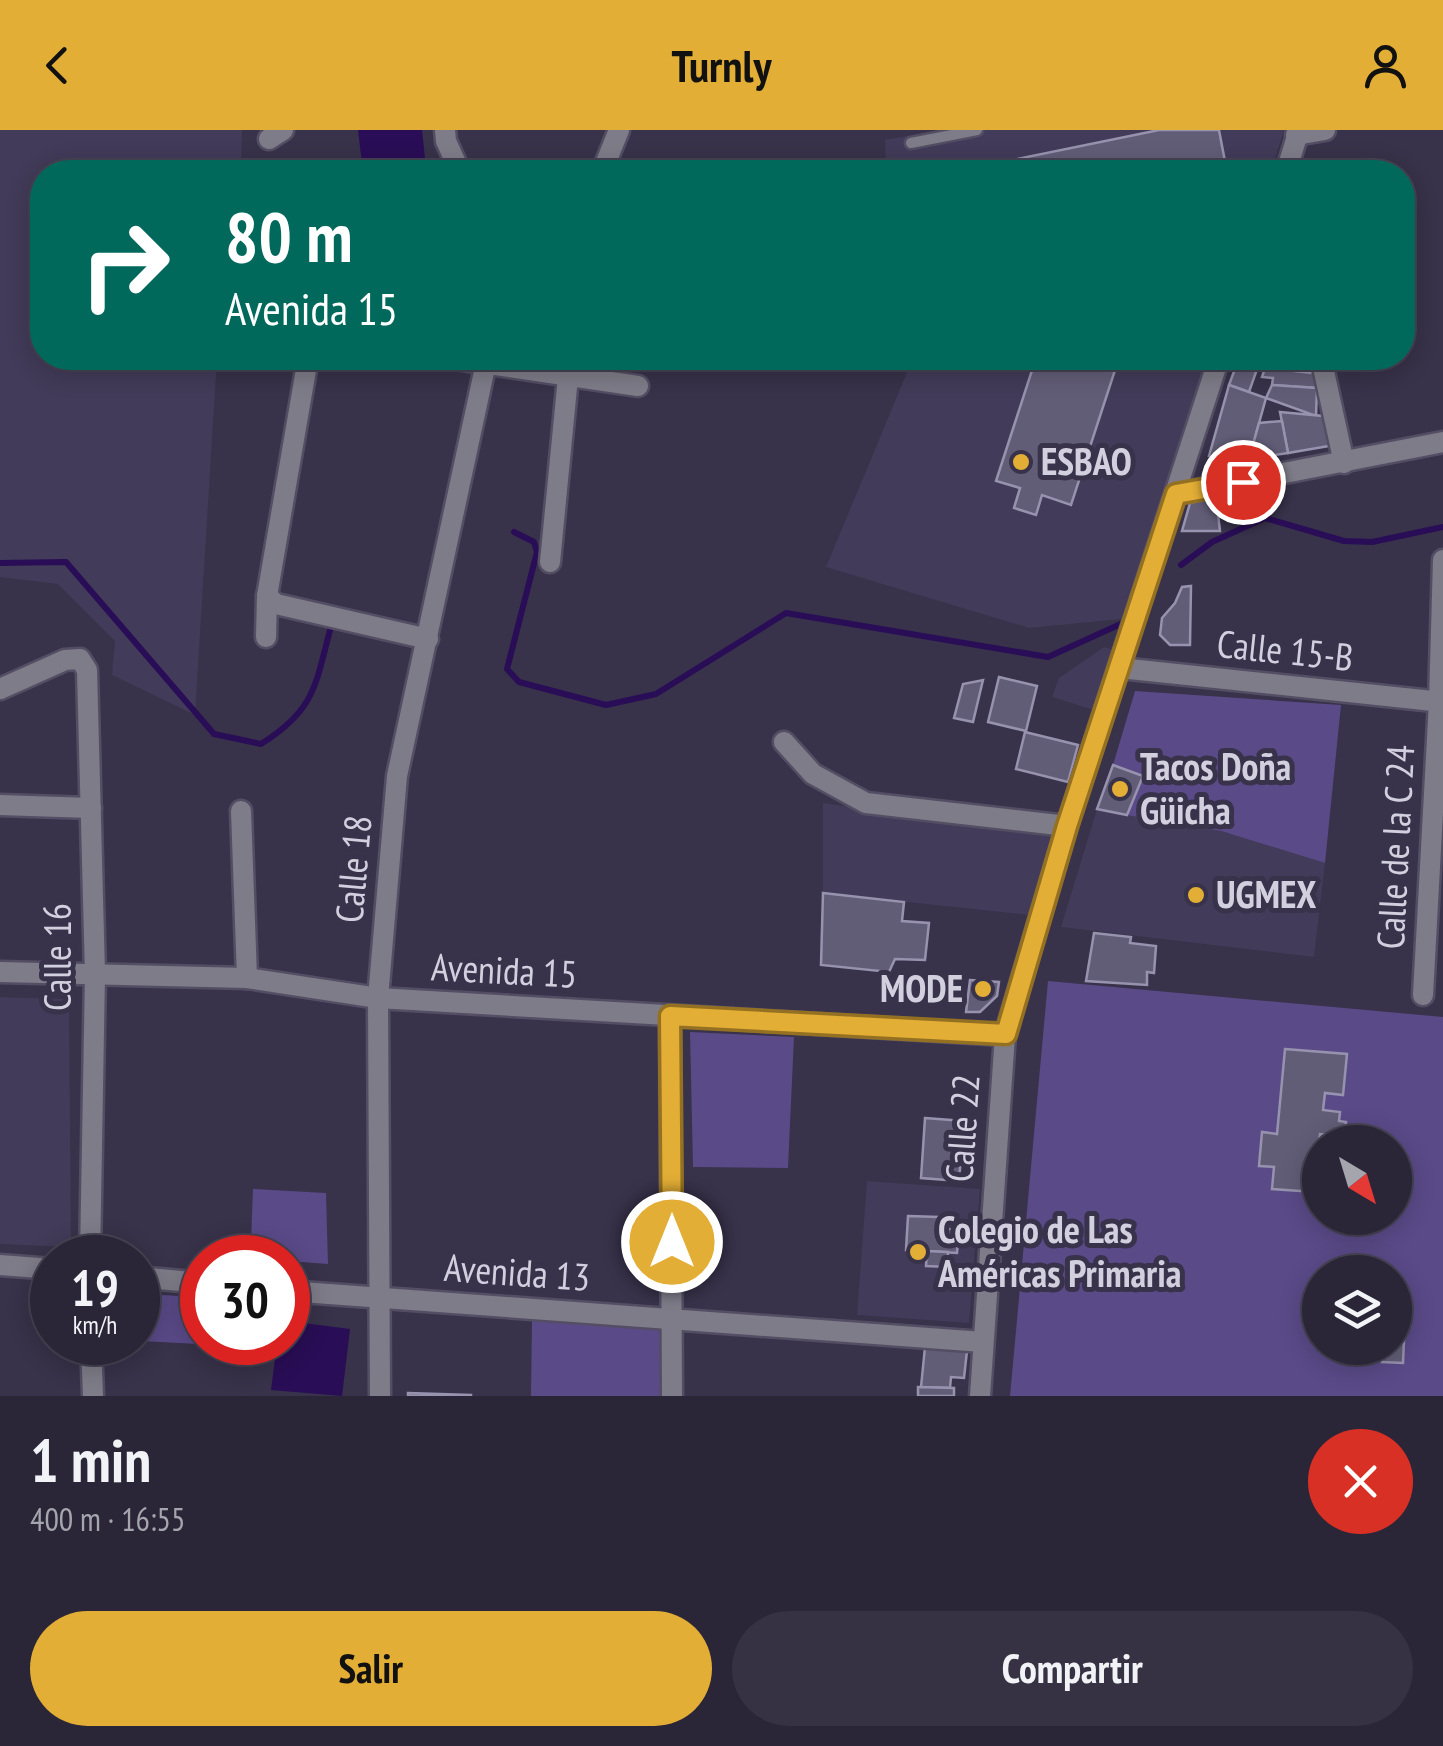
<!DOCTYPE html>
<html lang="es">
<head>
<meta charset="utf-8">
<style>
  body { margin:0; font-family:"PT Sans Narrow",sans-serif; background:#363243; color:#f1f3f6; height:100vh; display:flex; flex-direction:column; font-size:38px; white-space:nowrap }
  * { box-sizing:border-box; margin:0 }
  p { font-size:32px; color:#a5a5ae }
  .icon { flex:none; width:55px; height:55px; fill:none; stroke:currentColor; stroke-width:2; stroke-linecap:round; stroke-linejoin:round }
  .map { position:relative; height:1266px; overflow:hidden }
  .sheet { display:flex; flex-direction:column; background:#2a2638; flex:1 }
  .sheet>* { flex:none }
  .hud { position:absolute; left:30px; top:30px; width:1385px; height:210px; border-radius:40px; box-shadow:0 5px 25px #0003,0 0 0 2px #464353; background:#00695c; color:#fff; overflow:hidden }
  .needle { width:65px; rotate:142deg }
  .controls { position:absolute; left:1302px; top:995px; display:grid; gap:20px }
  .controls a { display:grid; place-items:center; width:110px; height:110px; border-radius:50%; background:#2a2638; box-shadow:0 5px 25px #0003,0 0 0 2px #464353; font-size:50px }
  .speed { position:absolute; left:30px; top:1105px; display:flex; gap:20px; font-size:50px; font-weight:700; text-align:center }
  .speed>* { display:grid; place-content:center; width:130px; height:130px; border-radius:50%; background:#2a2638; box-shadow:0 5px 25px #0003,0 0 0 2px #464353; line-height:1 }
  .speed small { font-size:25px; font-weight:400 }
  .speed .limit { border:15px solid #d22; background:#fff; color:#111 }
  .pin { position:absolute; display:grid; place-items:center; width:85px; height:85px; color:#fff; margin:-42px; border:5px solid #fff; border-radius:50%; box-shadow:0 2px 10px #0007 }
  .me { position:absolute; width:110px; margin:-55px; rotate:0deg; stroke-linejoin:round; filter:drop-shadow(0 0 8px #0008) }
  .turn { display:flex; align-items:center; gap:35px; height:210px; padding:0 30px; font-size:45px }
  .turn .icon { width:130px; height:130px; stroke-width:2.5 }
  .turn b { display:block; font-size:70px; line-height:85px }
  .round { display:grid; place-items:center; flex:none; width:105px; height:105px; border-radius:52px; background:#363243 }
  .headline { display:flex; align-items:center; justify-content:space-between; height:170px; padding:0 30px }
  h1 { font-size:60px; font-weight:800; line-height:75px }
  .action { display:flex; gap:20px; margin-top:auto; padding:20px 30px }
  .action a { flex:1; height:115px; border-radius:60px; background:#e3ae35; color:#111; font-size:40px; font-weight:800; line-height:115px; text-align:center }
  .action a+a { background:#363243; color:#f1f3f6 }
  header { display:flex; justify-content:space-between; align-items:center; height:130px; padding:0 30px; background:#e3ae35; color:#111; font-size:45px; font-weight:800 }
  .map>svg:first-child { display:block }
  .built { fill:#423b59 }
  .green { fill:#5a4a88; fill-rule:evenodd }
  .water { fill:#290d56 }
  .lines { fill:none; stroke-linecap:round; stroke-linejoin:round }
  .stream { stroke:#290d56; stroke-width:6 }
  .building { fill:#625d77; stroke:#9792ae; stroke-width:2.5 }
  .lane-casing { stroke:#544e65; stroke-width:15 }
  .street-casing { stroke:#544e65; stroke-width:25 }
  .lane { stroke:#7e7c88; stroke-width:10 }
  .street { stroke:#7e7c88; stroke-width:20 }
  .route-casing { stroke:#947122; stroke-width:25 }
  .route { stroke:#e3ae35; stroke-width:18 }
  .poi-dot { fill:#e3ae35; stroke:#38324a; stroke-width:4 }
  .labels { text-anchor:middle; stroke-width:10; stroke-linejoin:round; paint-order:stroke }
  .poi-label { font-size:38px; font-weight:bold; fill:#d2d0df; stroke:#38324a; text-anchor:start }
  .street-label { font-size:38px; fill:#d2d0df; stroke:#38324a }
</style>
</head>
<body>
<header><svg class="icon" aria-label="back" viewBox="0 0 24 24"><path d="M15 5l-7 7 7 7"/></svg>Turnly<svg class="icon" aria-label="person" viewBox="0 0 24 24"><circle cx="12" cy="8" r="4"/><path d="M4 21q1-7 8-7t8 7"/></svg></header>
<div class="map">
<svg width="1443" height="1266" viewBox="0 0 1443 1266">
  <rect width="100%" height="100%" fill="#38324a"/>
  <g class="built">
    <path d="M0 0H242L241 42H42V228H217L195 585 112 545 115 511 58 454 0 447Z"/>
    <path d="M940 0H1284L1271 42H886L885 10Z"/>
    <path d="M913 228H1207L1121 489 1029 498 826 437Z"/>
    <path d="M1104 517 1114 520 1094 580 1052 567 1059 548Z"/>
    <path d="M823 673 1053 705 1029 785 823 763Z"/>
    <path d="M1097 679 1221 701 1325 733 1314 827 1061 797Z"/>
    <path d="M0 867 69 869 71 1117 0 1114Z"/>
    <path d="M867 1051 980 1059 969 1193 857 1185Z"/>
  </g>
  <g class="green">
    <path d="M1135 561 1341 575 1325 733 1221 701 1127 685 1142 646 1113 635Z"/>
    <path d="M1048 851 1443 887V1266H1010ZM1320 1012H1395V1088H1320ZM1320 1142H1395V1218H1320Z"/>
    <path d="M690 902 794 907 788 1038 693 1037Z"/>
    <path d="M253 1059 326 1063 328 1134 288 1131V1128L243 1127 251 1111Z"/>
    <path d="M144 1164 198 1167V1214L141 1211Z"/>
    <path d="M532 1189 660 1199V1266H531Z"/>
  </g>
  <g class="water">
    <path d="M358 0H422L426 38 363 42Z"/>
    <path d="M288 1191 350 1199 342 1266 271 1260 277 1213 288 1212Z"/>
  </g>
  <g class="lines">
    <g class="stream">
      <path d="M514 402 534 412 537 422 507 539 519 552 606 575 656 564 786 483 1048 527 1125 492"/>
      <path d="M0 433 66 432 214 604 261 614C318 578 315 553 332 493"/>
      <path d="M1181 435 1212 412 1265 388 1344 411 1372 412 1443 397"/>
    </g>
  </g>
  <g class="building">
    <path d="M1159 0H1219L1227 42H1005L1003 32Z"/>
    <path d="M1036 228H1119L1071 375 1042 365 1036 385 1014 378 1020 358 996 351Z"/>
    <path d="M1239 228H1261L1249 262 1229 255Z"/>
    <path d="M1273 228H1311L1313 243 1272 239Z"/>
    <path d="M1265 238 1313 243 1317 258 1272 255 1273 248 1262 247Z"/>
    <path d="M1229 255 1266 268 1249 329 1237 331 1209 326Z"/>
    <path d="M1272 255 1317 258 1316 286 1266 268Z"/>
    <path d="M1280 282 1323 286 1329 316 1288 323Z"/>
    <path d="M1282 291 1288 323 1249 329 1259 293Z"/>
    <path d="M1216 367 1220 401H1182L1190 373Z"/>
    <path d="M1191 456 1190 515H1170L1160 505 1162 488 1175 473 1182 457Z"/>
    <path d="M999 547 1037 556 1026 601 988 592Z"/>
    <path d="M983 550 973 592 954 588 963 554Z"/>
    <path d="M1025 602 1078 615 1068 652 1016 639Z"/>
    <path d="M1113 635 1143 646 1127 685 1097 679Z"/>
    <path d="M823 763 904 772 902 791 929 793 925 830 895 829 889 842 821 835Z"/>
    <path d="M1094 803 1131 807 1130 813 1156 816 1154 843 1147 842V855L1086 851Z"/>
    <path d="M970 850 999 852 997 866 980 882H966Z"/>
    <path d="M1285 919 1347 924 1343 965 1325 963 1323 980 1340 982 1339 991 1346 992 1344 1006 1320 1004 1317 1034H1320V1053H1315L1314 1062 1272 1059 1274 1037 1259 1036 1262 1002 1277 1004Z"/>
    <path d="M925 988 964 991 959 1051 921 1048Z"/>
    <path d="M908 1086 939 1087V1098L959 1100 957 1123 906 1120Z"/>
    <path d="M927 1121 948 1122 947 1137 926 1136Z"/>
    <path d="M1395 1186 1405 1187 1403 1233 1382 1232 1383 1218H1395Z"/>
    <path d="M925 1217 967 1221 964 1248 951 1247 950 1258 921 1257Z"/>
    <path d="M918 1257 954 1258V1266H918Z"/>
    <path d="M408 1263 471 1265V1266H408Z"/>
  </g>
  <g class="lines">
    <g class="lane-casing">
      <path id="lane" d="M911 13 977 0"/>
    </g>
    <g class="street-casing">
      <g id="street">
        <path d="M445 0 446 11 460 42"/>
        <path d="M1296 5 1325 0"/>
        <path d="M269 9 283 0"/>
        <path d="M602 42 619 0"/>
        <path d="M1286 42 1299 0"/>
        <path d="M448 228 638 256"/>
        <path d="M1321 228 1344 333"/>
        <path d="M1176 364 1443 312"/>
        <path d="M550 432 568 247"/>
        <path d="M267 466 276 474 428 509"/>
        <path d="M266 507 267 466 308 228"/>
        <path d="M1120 538 1443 572"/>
        <path d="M0 559 65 530 80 529 87 540 95 844 90 1128"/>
        <path d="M784 612 813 644 866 673 1067 696"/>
        <path d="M0 675 91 678"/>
        <path d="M241 681 247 848"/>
        <path d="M0 842 247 848 378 868 1005 905"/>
        <path d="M1423 865 1439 572 1443 430"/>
        <path d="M670 886 672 1266"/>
        <path d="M0 1135 52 1139"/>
        <path d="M138 1147 202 1153"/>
        <path d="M288 1161 983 1212"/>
        <path d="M91 1212 93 1266"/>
        <path d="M380 1266 378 868 397 646 487 228"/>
        <path d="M980 1266 1005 905 1067 696 1219 228"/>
      </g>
    </g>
    <use href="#lane" class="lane"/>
    <use href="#street" class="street"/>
  </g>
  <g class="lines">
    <g class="route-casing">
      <path id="route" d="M672 1112 670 886 1006 904 1067 696 1176 364 1243 352"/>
    </g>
    <use href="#route" class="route"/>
  </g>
  <g class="poi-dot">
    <circle cx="1021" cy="332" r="10"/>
    <circle cx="1120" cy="659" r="10"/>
    <circle cx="1196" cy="765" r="10"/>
    <circle cx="983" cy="859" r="10"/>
    <circle cx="918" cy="1122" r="10"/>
  </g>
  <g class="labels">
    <g class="poi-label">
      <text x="1041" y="345">ESBAO</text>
      <text x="1140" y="650">Tacos Doña<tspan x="1140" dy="44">Güicha</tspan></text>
      <text x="1216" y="778">UGMEX</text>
      <text x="963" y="872" text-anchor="end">MODE</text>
      <text x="938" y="1113">Colegio de Las<tspan x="938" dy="44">Américas Primaria</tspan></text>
    </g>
    <g class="street-label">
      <text transform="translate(1285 521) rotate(6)" y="13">Calle 15-B</text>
      <text transform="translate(1396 717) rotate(-87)" y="13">Calle de la C 24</text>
      <text transform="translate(354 739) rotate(-85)" y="13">Calle 18</text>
      <text transform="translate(58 827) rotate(-90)" y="13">Calle 16</text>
      <text transform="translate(504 841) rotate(3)" y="13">Avenida 15</text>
      <text transform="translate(963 998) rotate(-86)" y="13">Calle 22</text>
      <text transform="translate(517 1143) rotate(4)" y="13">Avenida 13</text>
    </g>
  </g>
</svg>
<div class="controls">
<a><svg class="needle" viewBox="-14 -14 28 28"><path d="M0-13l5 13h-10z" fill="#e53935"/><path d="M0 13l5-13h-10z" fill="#a5a5ae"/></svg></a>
<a><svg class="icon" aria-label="layers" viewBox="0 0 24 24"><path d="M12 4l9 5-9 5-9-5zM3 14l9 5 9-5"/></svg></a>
</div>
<div class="speed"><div>19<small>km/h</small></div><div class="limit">30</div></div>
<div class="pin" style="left:1243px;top:352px;background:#d93025"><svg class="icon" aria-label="arrive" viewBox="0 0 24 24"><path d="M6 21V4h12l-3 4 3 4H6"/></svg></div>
<svg class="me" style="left:672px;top:1112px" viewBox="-20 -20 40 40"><circle r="17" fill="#e3ae35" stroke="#fff" stroke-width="3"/><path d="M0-11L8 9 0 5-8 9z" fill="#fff"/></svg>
<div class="hud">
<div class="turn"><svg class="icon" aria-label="right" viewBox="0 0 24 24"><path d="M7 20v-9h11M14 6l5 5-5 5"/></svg><div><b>80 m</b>Avenida 15</div></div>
</div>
</div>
<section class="sheet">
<div class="headline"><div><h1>1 min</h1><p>400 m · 16:55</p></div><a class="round" style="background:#d93025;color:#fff"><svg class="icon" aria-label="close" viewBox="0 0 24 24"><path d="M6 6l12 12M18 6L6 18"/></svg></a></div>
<div class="action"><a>Salir</a><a>Compartir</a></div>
</section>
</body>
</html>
